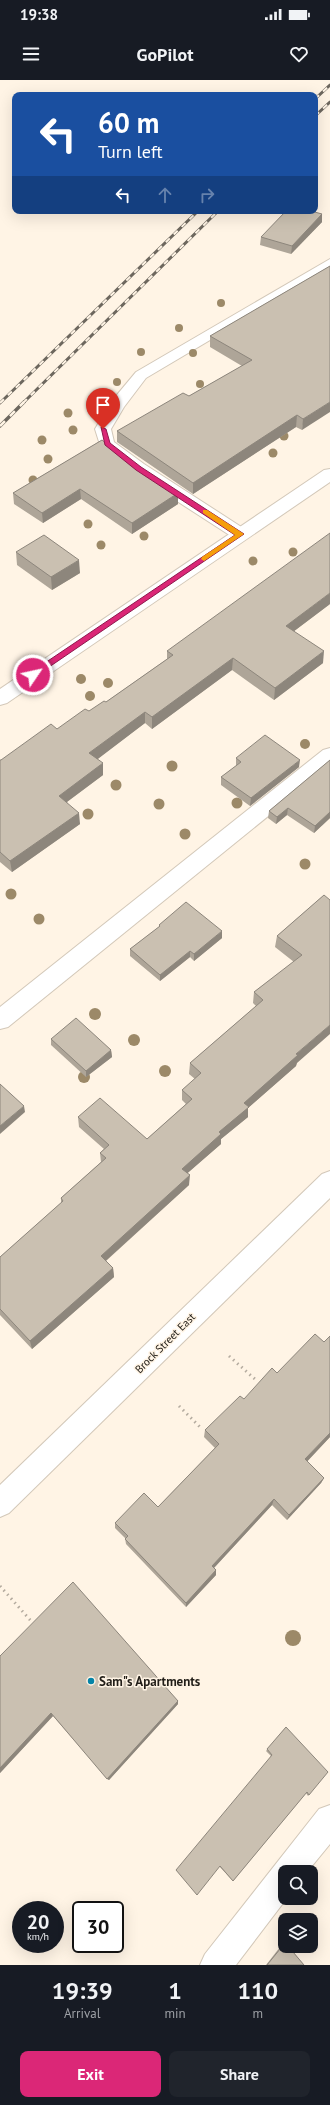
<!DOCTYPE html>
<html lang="en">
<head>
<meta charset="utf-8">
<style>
  body { margin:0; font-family:"PT Sans",sans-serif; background:#20242c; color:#f1f3f6; height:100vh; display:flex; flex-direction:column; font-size:15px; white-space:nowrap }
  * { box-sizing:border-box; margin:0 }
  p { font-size:13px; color:#9ea1a6 }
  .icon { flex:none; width:22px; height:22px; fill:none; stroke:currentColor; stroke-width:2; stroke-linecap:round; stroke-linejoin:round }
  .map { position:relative; height:1885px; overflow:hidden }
  .side { display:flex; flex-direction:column; background:#171b24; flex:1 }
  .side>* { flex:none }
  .guide { position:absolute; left:12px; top:12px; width:306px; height:122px; border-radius:8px; box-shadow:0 4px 16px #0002; background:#1a4fa0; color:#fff; overflow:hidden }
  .controls { position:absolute; left:278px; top:1785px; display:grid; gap:8px }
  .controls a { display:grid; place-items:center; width:40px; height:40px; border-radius:8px; background:#171b24; box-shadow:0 4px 16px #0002; font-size:20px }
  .speed { position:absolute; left:12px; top:1821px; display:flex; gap:8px; font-size:20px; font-weight:700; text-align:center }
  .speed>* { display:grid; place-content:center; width:52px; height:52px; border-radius:50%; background:#171b24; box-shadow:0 4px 16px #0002; line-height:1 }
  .speed small { font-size:10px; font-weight:400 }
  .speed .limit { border:2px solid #111; border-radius:6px; background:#fff; color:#111 }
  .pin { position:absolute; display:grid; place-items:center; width:34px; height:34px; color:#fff; margin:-41px -17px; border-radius:50% 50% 50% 0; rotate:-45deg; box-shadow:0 0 4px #0007 }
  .pin .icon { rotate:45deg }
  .me { position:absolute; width:44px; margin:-22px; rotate:56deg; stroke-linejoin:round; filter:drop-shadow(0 0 3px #0008) }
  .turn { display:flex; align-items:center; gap:14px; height:84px; padding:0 20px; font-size:18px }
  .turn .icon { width:52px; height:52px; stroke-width:2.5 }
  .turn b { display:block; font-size:28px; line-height:34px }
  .lanes { display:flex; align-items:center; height:38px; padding:0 20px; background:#0003; justify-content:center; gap:20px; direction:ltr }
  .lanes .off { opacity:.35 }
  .eta { display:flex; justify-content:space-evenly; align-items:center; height:68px; text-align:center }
  .eta b { font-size:24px; font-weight:700; line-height:28px }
  .cta { display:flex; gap:8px; margin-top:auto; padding:8px 20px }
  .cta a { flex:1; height:46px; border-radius:8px; background:#db2777; color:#fff; font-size:16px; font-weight:700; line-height:46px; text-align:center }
  .cta a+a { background:#20242c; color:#f1f3f6 }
  .status { display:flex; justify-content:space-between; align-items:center; height:28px; padding:0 20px; background:#171b24; direction:ltr }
  .status svg { height:11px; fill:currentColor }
  header { display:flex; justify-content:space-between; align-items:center; height:52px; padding:0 20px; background:#171b24; font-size:18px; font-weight:700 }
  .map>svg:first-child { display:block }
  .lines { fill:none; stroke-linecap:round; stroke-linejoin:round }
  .service-casing { stroke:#d3c8b9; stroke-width:2 }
  .minor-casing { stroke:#d3c8b9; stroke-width:2 }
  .tertiary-casing { stroke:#d3c8b9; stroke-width:2 }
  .path { stroke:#b4ab9f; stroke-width:3; stroke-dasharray:1.5 4; stroke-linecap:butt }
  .service { fill:#fff; fill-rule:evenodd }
  .minor { fill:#fff; fill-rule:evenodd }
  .tertiary { fill:#fff; fill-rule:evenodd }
  .rail-far1-casing { stroke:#6d675e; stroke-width:3 }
  .rail-casing { stroke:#6d675e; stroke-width:3.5 }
  .rail-far1 { stroke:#fff4e5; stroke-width:2; stroke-dasharray:5.5; stroke-linecap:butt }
  .rail { stroke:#fff4e5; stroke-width:2.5; stroke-dasharray:7; stroke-linecap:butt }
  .tree { fill:#9c8968 }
  .wall { fill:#aea598 }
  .shaded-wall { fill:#8d867c }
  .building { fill:#cac0b1; stroke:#8d867c }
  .route { fill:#db2777; stroke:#8e194d }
  .slow { fill:#f59e0b }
  .poi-dot { fill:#0484a8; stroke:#fff4e5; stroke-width:1.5 }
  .labels { text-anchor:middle; stroke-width:3; stroke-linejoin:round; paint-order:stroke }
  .street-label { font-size:11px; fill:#221e18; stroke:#fff4e5 }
  .near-poi-label { font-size:13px; font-weight:bold; fill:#221e18; stroke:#fff4e5; text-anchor:start }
</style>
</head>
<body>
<div class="status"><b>19:38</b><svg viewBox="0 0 49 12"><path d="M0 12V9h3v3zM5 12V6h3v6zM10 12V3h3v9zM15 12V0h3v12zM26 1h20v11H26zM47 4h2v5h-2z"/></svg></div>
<header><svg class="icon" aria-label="menu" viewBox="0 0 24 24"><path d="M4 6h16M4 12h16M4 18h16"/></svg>GoPilot<svg class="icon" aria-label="heart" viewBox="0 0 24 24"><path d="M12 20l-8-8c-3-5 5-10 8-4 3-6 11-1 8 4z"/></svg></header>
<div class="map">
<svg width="330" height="1885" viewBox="0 0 330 1885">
  <rect width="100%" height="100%" fill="#fff4e5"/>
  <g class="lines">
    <g class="service-casing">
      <g id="service">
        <path d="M330 179V189L146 298 124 327 111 349 114 362 144 384 246 450 249 454 246 458 240 460 234 458 132 392 101 368 95 349 111 322 136 292Z"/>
        <path d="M330 668V686L8 947 0 949V927L323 670Z"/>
        <path d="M330 1725V1764L307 1792H285V1818H287L236 1885H200L205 1874 319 1729Z"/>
      </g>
    </g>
    <g class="minor-casing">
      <path id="minor" d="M330 389V402L7 623 0 625V609L324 390Z"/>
    </g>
    <g class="tertiary-casing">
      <path id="tertiary" d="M330 1091V1118L9 1433 0 1437V1405L322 1094Z"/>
    </g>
    <g class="path">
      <path d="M229 1276 256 1300"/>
      <path d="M179 1326 202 1349"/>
      <path d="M0 1506 31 1541"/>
    </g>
    <use href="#service" class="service"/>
    <use href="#minor" class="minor"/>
    <use href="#tertiary" class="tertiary"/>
    <g class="rail-far1-casing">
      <g id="rail-far1">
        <path d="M315 19 330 5"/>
        <path d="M315 36 330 22"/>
        <path d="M0 323 198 131"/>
        <path d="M23 323 218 131"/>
      </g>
    </g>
    <g class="rail-casing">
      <path id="rail" d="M0 346 24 322"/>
    </g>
    <use href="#rail-far1" class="rail-far1"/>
    <use href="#rail" class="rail"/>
  </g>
  <g class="tree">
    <circle cx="221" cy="223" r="4"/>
    <circle cx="179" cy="248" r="4"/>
    <circle cx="141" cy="272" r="4"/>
    <circle cx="193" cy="273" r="4"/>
    <circle cx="117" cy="302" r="4"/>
    <circle cx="200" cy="304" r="4"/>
    <circle cx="94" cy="332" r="4.5"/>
    <circle cx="68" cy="333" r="4.5"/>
    <circle cx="73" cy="350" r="4.5"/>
    <circle cx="284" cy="356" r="4.5"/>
    <circle cx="42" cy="360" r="4.5"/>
    <circle cx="273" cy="373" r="4.5"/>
    <circle cx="48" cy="379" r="4.5"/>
    <circle cx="33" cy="400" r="4.5"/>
    <circle cx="88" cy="444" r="4.5"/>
    <circle cx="144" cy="456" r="4.5"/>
    <circle cx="101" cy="465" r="4.5"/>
    <circle cx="293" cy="472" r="4.5"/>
    <circle cx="253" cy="481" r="4.5"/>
    <circle cx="81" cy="599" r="5"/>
    <circle cx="108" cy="603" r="5"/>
    <circle cx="90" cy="616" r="5"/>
    <circle cx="305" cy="664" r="5"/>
    <circle cx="172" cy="686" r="5.5"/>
    <circle cx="116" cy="705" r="5.5"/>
    <circle cx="237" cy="723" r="5.5"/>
    <circle cx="159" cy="724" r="5.5"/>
    <circle cx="88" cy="734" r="5.5"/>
    <circle cx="185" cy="754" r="5.5"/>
    <circle cx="305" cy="784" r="5.5"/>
    <circle cx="11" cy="814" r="5.5"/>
    <circle cx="39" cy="839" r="5.5"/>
    <circle cx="95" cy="934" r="6"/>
    <circle cx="134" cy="960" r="6"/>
    <circle cx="165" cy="991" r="6"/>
    <circle cx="84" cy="997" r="6"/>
    <circle cx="293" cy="1558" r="8"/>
  </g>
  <g class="wall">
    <path d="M322 134V142L291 174 260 165 261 157Z"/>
    <path d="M330 186 302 350 296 347 193 414 117 362V351L189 316 242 286 210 267V256Z"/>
    <path d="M102 360 178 424 132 454 81 419 43 443 14 424 13 413Z"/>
    <path d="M16 472 80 493 52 510 17 485Z"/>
    <path d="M330 524 294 551 323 583 274 620 232 590 152 649 145 643 97 679 103 695 67 722 80 744 12 792 0 782V680H1L106 622 167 579V571Z"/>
    <path d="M236 678 299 687 250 726 221 705V697L236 686Z"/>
    <path d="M330 680V738L314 753 287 735 276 744 268 738 269 731Z"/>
    <path d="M324 815 296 986 248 1028V1037L221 1059V1064L187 1093 189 1105 106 1181 113 1188 114 1197 32 1269 0 1235V1177L61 1123V1118L101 1082 100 1073 104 1069 79 1047 78 1037 147 1059 186 1024 182 1020V1010L195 999 189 994 190 983 256 926 253 923 254 912 294 882 275 867 277 856Z"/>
    <path d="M159 845 222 858 194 881 190 877 160 901 130 876V869L159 847Z"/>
    <path d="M51 959 111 970 112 977 86 997 51 965Z"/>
    <path d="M330 1256V1357L307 1381 324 1398 321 1403 287 1440 272 1425 214 1488 216 1495 186 1527 126 1464 125 1458 115 1448V1443L158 1427 215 1368 204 1357 205 1350 277 1293 324 1262Z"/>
    <path d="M0 1576 178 1621V1624L109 1700 53 1636 0 1693Z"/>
    <path d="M286 1647 309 1715 308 1716 306 1713 233 1801 219 1786 271 1676 266 1671Z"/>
    <path d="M284 1862 285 1863 304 1885H266Z"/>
  </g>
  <g class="shaded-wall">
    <path d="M322 134V142L291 174 292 166Z"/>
    <path d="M330 322V332L302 350 303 339Z"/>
    <path d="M297 335 296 347 193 414V403Z"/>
    <path d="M80 409 81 419 43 443 42 433Z"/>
    <path d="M178 413V424L132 454V443Z"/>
    <path d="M79 480 80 493 52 510 51 497Z"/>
    <path d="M330 513V524L285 558 286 546Z"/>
    <path d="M324 571 323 583 274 620 275 608Z"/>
    <path d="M233 578 232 590 152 649V637Z"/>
    <path d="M145 632V643L90 685 89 673Z"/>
    <path d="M300 680 299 687 250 726 251 718Z"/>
    <path d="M103 683V695L60 727 59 716Z"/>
    <path d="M288 728 287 735 276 744 277 737Z"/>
    <path d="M330 732V738L314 753 315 746Z"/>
    <path d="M79 733 80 744 12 792 10 781Z"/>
    <path d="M222 851V858L194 881V874Z"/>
    <path d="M190 871V877L160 901V895Z"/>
    <path d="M330 945V954L297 983 296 986 248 1028V1037L221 1059V1064L182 1098V1089L219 1052 244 1023 296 974Z"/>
    <path d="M111 970 112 977 86 997V991Z"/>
    <path d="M24 1026 25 1032 0 1054V1046Z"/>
    <path d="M190 1095 189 1105 101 1185V1176Z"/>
    <path d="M113 1188 114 1197 32 1269 30 1261Z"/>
    <path d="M330 1353V1357L303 1386 305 1379Z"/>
    <path d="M324 1398 321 1403 287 1440 289 1435Z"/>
    <path d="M274 1419 272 1425 212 1490V1486Z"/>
    <path d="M216 1490V1495L186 1527V1523Z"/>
    <path d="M178 1621V1624L109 1700 107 1699Z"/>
    <path d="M51 1633 53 1636 0 1693V1688Z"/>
  </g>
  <g class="building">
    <path d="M286 131H311L322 134 292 166 261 157Z"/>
    <path d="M330 186V322L303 339 297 335 193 403 117 351 183 313 189 316 252 280 210 256Z"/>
    <path d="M102 360 131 383 178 413 132 443 80 409 42 433 13 413Z"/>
    <path d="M330 453V513L286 546 324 571 275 608 233 578 152 637 145 632 89 673 103 683 59 716 79 733 10 781 0 772V680H1L51 644 57 649 85 629 89 631 104 621 106 622 173 575 167 571Z"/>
    <path d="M44 455 79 480 51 497 16 472Z"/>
    <path d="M265 655 300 680 251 718 221 697 241 682 236 678Z"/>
    <path d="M330 680V732L315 746 288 728 277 737 269 731Z"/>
    <path d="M324 815 330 820V945L296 974 298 975 244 1023 249 1027 219 1052 221 1054 182 1089 190 1095 101 1176 113 1188 30 1261 0 1229V1177L63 1121 61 1118 106 1078 100 1073 109 1065 78 1037 100 1018 147 1059 192 1019 182 1010 201 993 190 983 263 920 254 912 302 875 277 856Z"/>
    <path d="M186 822 222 851 194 874 190 871 160 895 130 869 160 846 159 845Z"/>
    <path d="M76 938 111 970 86 991 51 959Z"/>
    <path d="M0 1004 24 1026 0 1046Z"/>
    <path d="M315 1254 324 1262 330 1256V1353L305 1379 324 1398 289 1435 274 1419 212 1486 216 1490 186 1523 125 1459 128 1456 115 1443 144 1413 158 1427 219 1364 205 1350 240 1316 244 1319 272 1288 277 1293Z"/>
    <path d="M73 1502 178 1621 107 1699 51 1633 0 1688V1576Z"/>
    <path d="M286 1647 328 1692 309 1715 307 1712 233 1801 220 1786 197 1815 176 1790 272 1675 267 1669Z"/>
    <path d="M285 1863V1866H288L304 1885H267Z"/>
  </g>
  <path class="route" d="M101 347 106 349 110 363 141 387 244 454 33 598 30 597V593L235 455 136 390 105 365Z"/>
  <path class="slow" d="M203 430H207L244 454 204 481 201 479 202 477 235 455 203 433Z"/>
  <circle class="poi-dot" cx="91" cy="1601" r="4"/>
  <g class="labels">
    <g class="street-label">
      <text transform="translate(165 1263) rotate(-45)" y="4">Brock Street East</text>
    </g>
    <g class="near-poi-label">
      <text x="99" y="1606">Sam"s Apartments</text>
    </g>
  </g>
</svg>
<div class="controls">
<a><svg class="icon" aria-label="search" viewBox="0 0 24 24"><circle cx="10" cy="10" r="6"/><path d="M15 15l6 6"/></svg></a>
<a><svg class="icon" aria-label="layers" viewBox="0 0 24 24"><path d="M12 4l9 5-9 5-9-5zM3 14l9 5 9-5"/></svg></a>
</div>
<div class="speed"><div>20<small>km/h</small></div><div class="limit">30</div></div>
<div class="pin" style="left:103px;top:349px;background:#d93025"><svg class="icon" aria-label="arrive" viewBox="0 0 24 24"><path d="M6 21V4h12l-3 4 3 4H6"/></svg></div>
<svg class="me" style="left:33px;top:595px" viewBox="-20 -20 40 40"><circle r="17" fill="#db2777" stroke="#fff" stroke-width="3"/><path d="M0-11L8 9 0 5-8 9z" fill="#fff"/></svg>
<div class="guide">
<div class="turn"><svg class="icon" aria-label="left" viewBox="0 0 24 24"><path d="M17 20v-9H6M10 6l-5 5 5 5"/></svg><div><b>60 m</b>Turn left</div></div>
<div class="lanes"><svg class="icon" aria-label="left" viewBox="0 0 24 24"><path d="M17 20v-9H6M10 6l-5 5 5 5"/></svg><svg class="icon off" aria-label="ahead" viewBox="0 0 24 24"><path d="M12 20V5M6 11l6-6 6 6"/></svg><svg class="icon off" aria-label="right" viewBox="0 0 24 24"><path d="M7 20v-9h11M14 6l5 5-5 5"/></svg></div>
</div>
</div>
<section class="side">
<div class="eta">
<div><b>19:39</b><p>Arrival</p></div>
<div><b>1</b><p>min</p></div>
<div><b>110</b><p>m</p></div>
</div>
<div class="cta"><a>Exit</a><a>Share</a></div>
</section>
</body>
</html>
